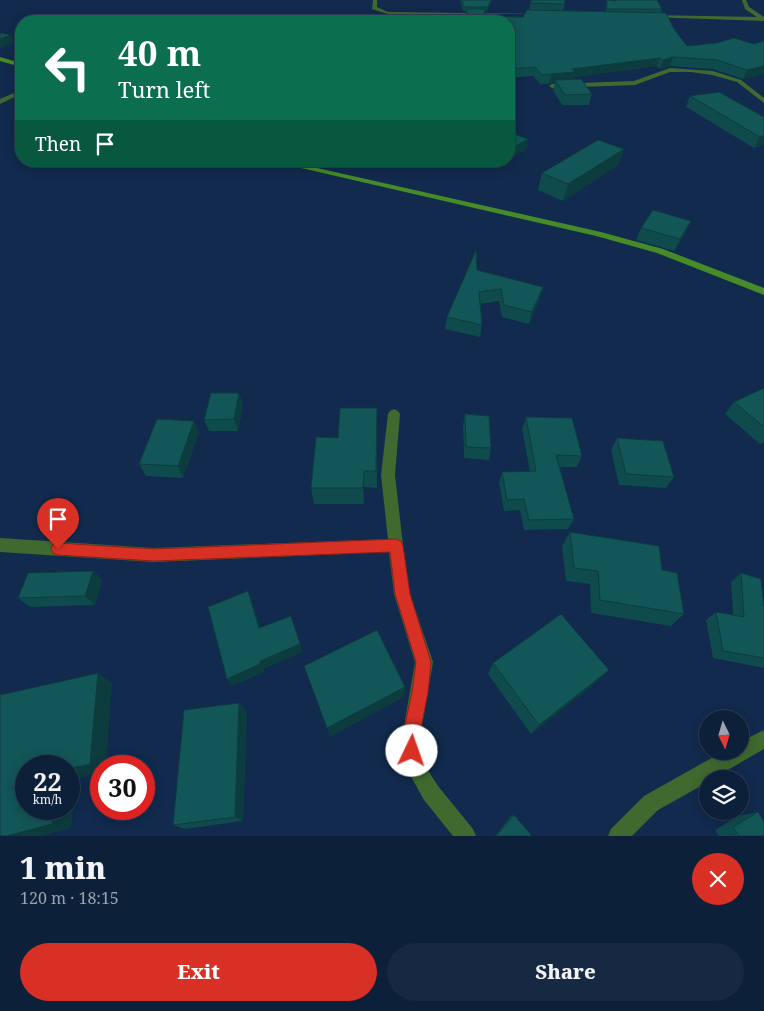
<!DOCTYPE html>
<html lang="en">
<head>
<meta charset="utf-8">
<style>
  body { margin:0; font-family:"Noto Serif",serif; background:#162842; color:#f1f3f6; height:100vh; display:flex; flex-direction:column; font-size:19px; white-space:nowrap }
  * { box-sizing:border-box; margin:0 }
  p { font-size:16px; color:#9aa3af }
  .icon { flex:none; width:28px; height:28px; fill:none; stroke:currentColor; stroke-width:2; stroke-linecap:round; stroke-linejoin:round }
  .map { position:relative; height:836px; overflow:hidden }
  .sheet { display:flex; flex-direction:column; background:#0d203a; flex:1 }
  .sheet>* { flex:none }
  .hud { position:absolute; left:15px; top:15px; width:500px; height:152px; border-radius:20px; box-shadow:0 2px 12px #0003,0 0 0 1px #2d3e54; background:#0b6e4f; color:#fff; overflow:hidden }
  .needle { width:32px; rotate:175deg }
  .buttons { position:absolute; left:699px; top:710px; display:grid; gap:10px }
  .buttons a { display:grid; place-items:center; width:50px; height:50px; border-radius:50%; background:#0d203a; box-shadow:0 2px 12px #0003,0 0 0 1px #2d3e54; font-size:25px }
  .speed { position:absolute; left:15px; top:755px; display:flex; gap:10px; font-size:25px; font-weight:700; text-align:center }
  .speed>* { display:grid; place-content:center; width:65px; height:65px; border-radius:50%; background:#0d203a; box-shadow:0 2px 12px #0003,0 0 0 1px #2d3e54; line-height:1 }
  .speed small { font-size:12px; font-weight:400 }
  .speed .limit { border:8px solid #d22; background:#fff; color:#111 }
  .pin { position:absolute; display:grid; place-items:center; width:42px; height:42px; color:#fff; margin:-51px -21px; border-radius:50% 50% 50% 0; rotate:-45deg; box-shadow:0 0 5px #0007 }
  .pin .icon { rotate:45deg }
  .me { position:absolute; width:55px; margin:-28px; rotate:3deg; stroke-linejoin:round; filter:drop-shadow(0 0 4px #0008) }
  .turn { display:flex; align-items:center; gap:18px; height:105px; padding:0 20px; font-size:22px }
  .turn .icon { width:65px; height:65px; stroke-width:2.5 }
  .turn b { display:block; font-size:35px; line-height:42px }
  .then { display:flex; align-items:center; height:48px; padding:0 20px; background:#0003; gap:10px; font-size:19px }
  .round { display:grid; place-items:center; flex:none; width:52px; height:52px; border-radius:26px; background:#162842 }
  .head { display:flex; align-items:center; justify-content:space-between; height:85px; padding:0 20px }
  h1 { font-size:30px; font-weight:800; line-height:38px }
  .action { display:flex; gap:10px; margin-top:auto; padding:10px 20px }
  .action a { flex:1; height:58px; border-radius:30px; background:#d93025; color:#fff; font-size:20px; font-weight:800; line-height:58px; text-align:center }
  .action a+a { background:#162842; color:#f1f3f6 }
  .map>svg:first-child { display:block }
  .lines { fill:none; stroke-linecap:round; stroke-linejoin:round }
  .street { fill:#3f692e; fill-rule:evenodd }
  .secondary { fill:#468b27; fill-rule:evenodd }
  .wall { fill:#0f4a4c }
  .shaded-wall { fill:#0d3c3e }
  .building { fill:#125658; stroke:#0d3c3e }
  .route { fill:#d93025; stroke:#8d1f18 }
</style>
</head>
<body>
<div class="map">
<svg width="764" height="836" viewBox="0 0 764 836">
  <rect width="100%" height="100%" fill="#112a4d"/>
  <g class="lines">
    <g class="street">
      <path d="M373 0H377V7L388 12 544 14H388L372 9Z"/>
      <path d="M742 0H746L749 7 764 17V21L649 17 652 15 757 17 745 9Z"/>
      <path d="M670 68 713 71 741 80 764 98V103L737 82 712 75 691 72H670L635 85 552 88 549 86 552 84 634 81Z"/>
      <path d="M21 90V94L0 104V99Z"/>
      <path d="M394 409 398 411 400 414 395 475 403 545 410 594 433 662 420 738 422 761 438 786 473 829 476 836H453L424 800 404 764 402 738 415 662 394 594 389 552 154 562 0 552V538L154 548 388 539 381 475 388 414 390 411Z"/>
      <path d="M764 730V749L712 779H708V782L658 810 632 836H608L611 829 644 796 724 751H740V742Z"/>
    </g>
    <g class="secondary">
      <path d="M0 57 21 63V67L0 61Z"/>
      <path d="M271 161H286L601 232 663 249 764 288V295L657 253 596 236Z"/>
    </g>
  </g>
  <g class="wall">
    <path d="M460 0H492L487 11H485V18L483 21H466L465 17 466 11H463Z"/>
    <path d="M566 0 563 11 606 12V4L607 0H657L662 9 661 13 687 46 754 44 764 41V74L743 79 713 69 670 66 660 69 657 66 574 77V79L592 94 589 105H562L553 90 555 83 540 84 533 76 509 78V21H485V16L523 17 529 10 530 3Z"/>
    <path d="M690 96 764 117V145L754 148 686 107Z"/>
    <path d="M624 149 618 165 563 201 538 190 542 173Z"/>
    <path d="M481 161H506L495 167Z"/>
    <path d="M641 228 686 233 674 251 636 240Z"/>
    <path d="M477 270 540 299 529 324 502 317 499 301 480 304 482 325 480 337 445 329 447 317Z"/>
    <path d="M764 388V442L760 444 725 414 734 402Z"/>
    <path d="M239 393 243 405 238 431H209L204 420Z"/>
    <path d="M377 408V488L364 487V504H314L311 488 338 438Z"/>
    <path d="M465 414 491 448 489 460 464 458 463 426Z"/>
    <path d="M526 417 582 456 577 467H559L574 519 568 529 524 530 520 510 504 511 499 483 502 472H530L522 429Z"/>
    <path d="M199 432 183 478 146 476 139 464Z"/>
    <path d="M617 438 674 477 666 488 619 485 611 450Z"/>
    <path d="M570 532 662 570 684 614 671 626 591 613 590 584 566 581 562 546Z"/>
    <path d="M93 571 102 580 95 605 30 607 18 598Z"/>
    <path d="M741 573 764 608V668L713 658 706 620 716 612 733 615 731 582Z"/>
    <path d="M493 663 598 681 531 734 488 674Z"/>
    <path d="M239 703 247 712 243 821 185 829 173 825Z"/>
    <path d="M758 812 764 836H719L715 830 738 816Z"/>
    <path d="M514 815 532 836H495L511 816Z"/>
  </g>
  <g class="shaded-wall">
    <path d="M491 0H492L487 11 488 7Z"/>
    <path d="M486 9 485 18 483 21H481L482 18Z"/>
    <path d="M11 35 14 42 0 48V39Z"/>
    <path d="M673 57 670 66 660 69 663 60Z"/>
    <path d="M660 58 657 66 574 77 573 81 555 80V83L549 84 551 74 572 69Z"/>
    <path d="M764 66V74L743 79 747 70Z"/>
    <path d="M764 136V145L754 148 760 137Z"/>
    <path d="M528 139 526 150 509 160V150Z"/>
    <path d="M624 149 618 165 563 201 568 184Z"/>
    <path d="M496 161H506L495 167Z"/>
    <path d="M691 221 686 233 674 251 680 239Z"/>
    <path d="M543 287 540 299 529 324 532 312Z"/>
    <path d="M239 393 243 405 238 431 234 419Z"/>
    <path d="M194 421 199 432 183 478 178 466Z"/>
    <path d="M364 471V504L363 488Z"/>
    <path d="M93 571 102 580 95 605 85 596Z"/>
    <path d="M248 591 252 600 263 637 259 628Z"/>
    <path d="M291 616 303 652 264 669 265 672 232 686 227 679Z"/>
    <path d="M609 670 598 681 531 734 539 725Z"/>
    <path d="M98 673 112 683 106 766H101V772L76 779 71 828 40 836H7L54 809H69V769Z"/>
    <path d="M405 687 404 697 330 737 327 728Z"/>
    <path d="M239 703 247 712 243 821 235 817Z"/>
  </g>
  <g class="building">
    <path d="M462 0H491L488 7H464Z"/>
    <path d="M532 0H565L564 4 530 3Z"/>
    <path d="M607 0 616 1 615 0H657L662 9H607Z"/>
    <path d="M466 9H486L482 18H469Z"/>
    <path d="M527 10 666 13 674 29 687 46 716 43 734 38 754 44 764 41V66L747 70 717 60 673 57 663 60 660 58 572 69 576 72 551 74 542 75 535 67 509 69V21H486L485 16 523 17Z"/>
    <path d="M0 33 11 35 0 39Z"/>
    <path d="M581 79 592 94 565 95 555 80Z"/>
    <path d="M719 92 764 117V136L760 137 690 96Z"/>
    <path d="M509 132 528 139 509 150Z"/>
    <path d="M598 140 624 149 568 184 542 173Z"/>
    <path d="M653 210 691 221 680 239 641 228Z"/>
    <path d="M476 250 477 270 543 287 532 312 504 305 501 289 479 292 482 325 447 317Z"/>
    <path d="M764 388V427L734 402Z"/>
    <path d="M211 393H239L234 419 204 420Z"/>
    <path d="M340 408H377L376 471H364L363 488H311L316 437 338 438Z"/>
    <path d="M465 414 489 416 491 448 466 447Z"/>
    <path d="M526 417 572 418 582 456 556 455 574 519 529 520 524 499 507 500 502 472 536 471Z"/>
    <path d="M157 419 194 421 178 466 139 464Z"/>
    <path d="M617 438 663 441 674 477 626 474Z"/>
    <path d="M570 532 659 546 662 570 677 573 684 614 600 600 598 571 574 568Z"/>
    <path d="M93 571 85 596 18 598 28 573Z"/>
    <path d="M741 573 761 579 764 608V658L723 651 716 612 744 617Z"/>
    <path d="M248 591 259 628 291 616 300 644 260 661V664L227 679 208 607Z"/>
    <path d="M561 614 609 670 539 725 493 663Z"/>
    <path d="M377 630 405 687 327 728 304 666Z"/>
    <path d="M98 673 90 764 69 769V766H26V809H54L52 824 7 836H0V695Z"/>
    <path d="M239 703 235 817 173 825 184 710Z"/>
    <path d="M758 812 764 822V836H739L733 827Z"/>
    <path d="M514 815 532 836H496Z"/>
  </g>
  <path class="route" d="M396 539 401 541 403 546 410 594 431 662 428 692 419 738 420 751 418 757 412 760 406 757 402 738 412 692 416 662 395 594 390 552 154 561 58 555 53 553 51 549 53 544 58 543 154 549Z"/>
</svg>
<div class="buttons">
<a><svg class="needle" viewBox="-14 -14 28 28"><path d="M0-13l5 13h-10z" fill="#e53935"/><path d="M0 13l5-13h-10z" fill="#9aa3af"/></svg></a>
<a><svg class="icon" aria-label="layers" viewBox="0 0 24 24"><path d="M12 4l9 5-9 5-9-5zM3 14l9 5 9-5"/></svg></a>
</div>
<div class="speed"><div>22<small>km/h</small></div><div class="limit">30</div></div>
<div class="pin" style="left:58px;top:549px;background:#d93025"><svg class="icon" aria-label="arrive" viewBox="0 0 24 24"><path d="M6 21V4h12l-3 4 3 4H6"/></svg></div>
<svg class="me" style="left:412px;top:751px" viewBox="-20 -20 40 40"><circle r="19" fill="#fff"/><path d="M0-13L10 11 0 6-10 11z" fill="#d93025"/></svg>
<div class="hud">
<div class="turn"><svg class="icon" aria-label="left" viewBox="0 0 24 24"><path d="M17 20v-9H6M10 6l-5 5 5 5"/></svg><div><b>40 m</b>Turn left</div></div>
<div class="then">Then<svg class="icon" aria-label="arrive" viewBox="0 0 24 24"><path d="M6 21V4h12l-3 4 3 4H6"/></svg></div>
</div>
</div>
<section class="sheet">
<div class="head"><div><h1>1 min</h1><p>120 m · 18:15</p></div><a class="round" style="background:#d93025;color:#fff"><svg class="icon" aria-label="close" viewBox="0 0 24 24"><path d="M6 6l12 12M18 6L6 18"/></svg></a></div>
<div class="action"><a>Exit</a><a>Share</a></div>
</section>
</body>
</html>
